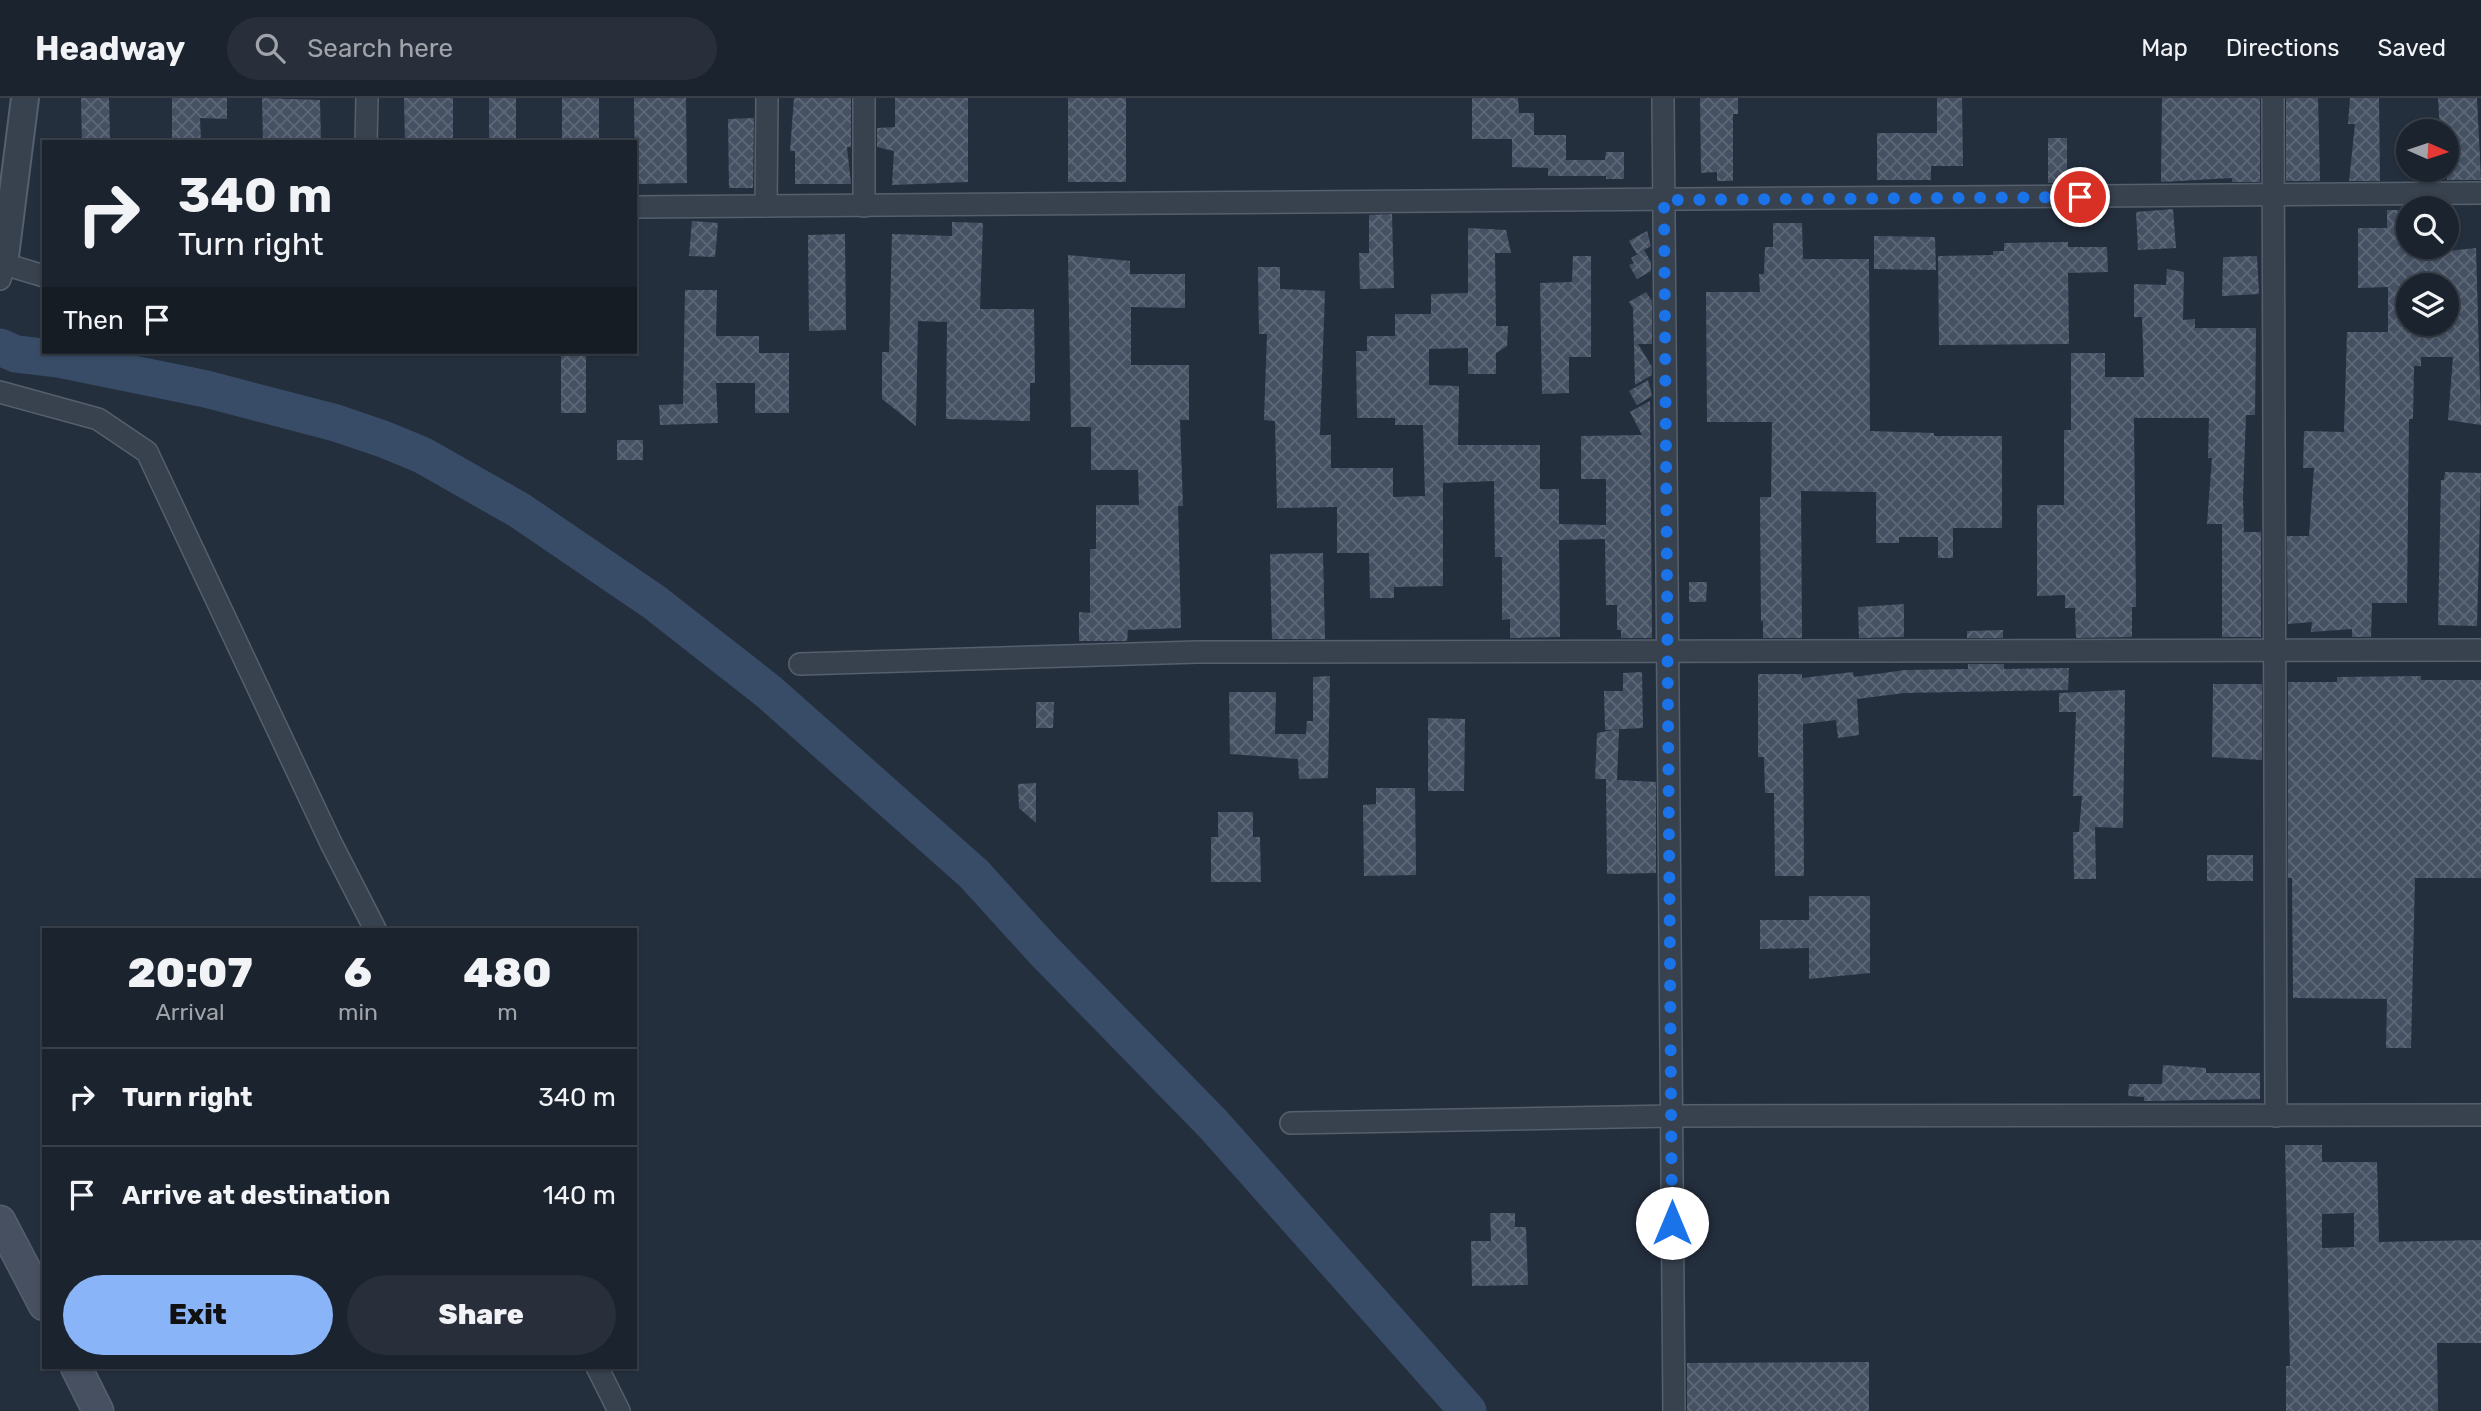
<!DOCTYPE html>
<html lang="en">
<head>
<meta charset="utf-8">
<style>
  body { margin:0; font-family:Rubik,sans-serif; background:#282f3a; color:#f1f3f6; height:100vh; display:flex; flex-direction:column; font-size:26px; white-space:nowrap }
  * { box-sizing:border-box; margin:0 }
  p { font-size:23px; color:#a0a4aa }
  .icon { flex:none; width:38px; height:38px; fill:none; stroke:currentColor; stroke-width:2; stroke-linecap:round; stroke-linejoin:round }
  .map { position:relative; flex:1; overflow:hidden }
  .panel { position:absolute; left:42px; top:830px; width:595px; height:441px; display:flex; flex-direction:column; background:#1b232e; border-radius:0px; box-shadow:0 2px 5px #0004,0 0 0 2px #39404a }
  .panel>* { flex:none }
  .top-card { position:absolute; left:42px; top:42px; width:595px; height:214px; border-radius:0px; box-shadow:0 2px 5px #0004,0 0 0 2px #39404a; background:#1b232e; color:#f1f3f6; overflow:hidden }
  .needle { width:46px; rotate:93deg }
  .tools { position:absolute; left:2396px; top:21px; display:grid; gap:14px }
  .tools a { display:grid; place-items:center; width:63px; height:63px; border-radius:50%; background:#1b232e; box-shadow:0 2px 5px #0004,0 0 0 2px #39404a; font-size:35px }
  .pin { position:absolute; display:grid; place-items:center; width:60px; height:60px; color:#fff; margin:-30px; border:4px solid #fff; border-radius:50%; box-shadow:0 2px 7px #0007 }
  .me { position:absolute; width:77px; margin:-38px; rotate:0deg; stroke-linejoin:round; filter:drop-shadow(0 0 5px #0008) }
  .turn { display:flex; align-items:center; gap:24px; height:147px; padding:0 21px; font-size:32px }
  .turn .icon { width:91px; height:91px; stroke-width:2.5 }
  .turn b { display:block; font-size:49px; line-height:60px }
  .then { display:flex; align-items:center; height:66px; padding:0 21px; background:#0003; gap:14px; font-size:26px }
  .eta { display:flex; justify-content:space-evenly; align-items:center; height:119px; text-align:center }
  .eta b { font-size:42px; font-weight:800; line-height:49px }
  .button { display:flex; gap:14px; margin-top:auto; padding:14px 21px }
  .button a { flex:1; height:80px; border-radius:42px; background:#8ab4f8; color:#111; font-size:28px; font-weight:800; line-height:80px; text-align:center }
  .button a+a { background:#282f3a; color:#f1f3f6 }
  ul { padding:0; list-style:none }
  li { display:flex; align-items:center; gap:21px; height:98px; padding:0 21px; border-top:2px solid #39404a }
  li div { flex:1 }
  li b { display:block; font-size:26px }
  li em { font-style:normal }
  header { display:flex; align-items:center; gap:42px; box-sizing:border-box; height:98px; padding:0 35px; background:#1b232e; border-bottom:2px solid #39404a }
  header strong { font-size:33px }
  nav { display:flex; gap:38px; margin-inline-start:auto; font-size:24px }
  .search { width:490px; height:63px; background:#282f3a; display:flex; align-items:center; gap:18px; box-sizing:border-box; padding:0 24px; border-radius:38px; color:#a0a4aa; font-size:26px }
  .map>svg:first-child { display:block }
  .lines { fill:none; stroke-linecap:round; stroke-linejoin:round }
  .river { stroke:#394c67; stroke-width:37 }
  .building { fill:url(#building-cross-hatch); fill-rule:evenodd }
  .minor-casing { stroke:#565f6c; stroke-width:24 }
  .tertiary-casing { stroke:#565f6c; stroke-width:30 }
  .secondary-casing { stroke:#565f6c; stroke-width:33 }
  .minor { stroke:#38414e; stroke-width:21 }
  .tertiary { stroke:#38414e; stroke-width:26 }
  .secondary { stroke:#465061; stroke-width:30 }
  .route { stroke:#1a73e8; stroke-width:12; stroke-dasharray:0 21.6 }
</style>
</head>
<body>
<header>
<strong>Headway</strong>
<div class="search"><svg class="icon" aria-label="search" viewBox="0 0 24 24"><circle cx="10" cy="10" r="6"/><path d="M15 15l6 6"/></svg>Search here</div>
<nav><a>Map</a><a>Directions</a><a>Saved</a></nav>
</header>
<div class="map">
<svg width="2481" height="1313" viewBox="0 0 2481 1313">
  <defs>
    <pattern id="building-cross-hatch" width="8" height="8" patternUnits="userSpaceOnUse" patternTransform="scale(1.75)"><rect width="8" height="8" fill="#455162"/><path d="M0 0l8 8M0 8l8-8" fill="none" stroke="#5d6877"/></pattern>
  </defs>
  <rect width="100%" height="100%" fill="#242f3e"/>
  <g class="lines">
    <path class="river" d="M0 249 16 256 59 261 206 291 336 325 383 341 422 357 519 412 654 504 769 594 974 776 1044 853 1213 1026 1468 1313"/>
  </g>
  <g class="building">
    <path d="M81 0H109L110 44H82Z"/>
    <path d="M172 0H227V21L200 20 201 44H172Z"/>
    <path d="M262 0 320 2 321 44H263Z"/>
    <path d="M404 0H453V44H405Z"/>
    <rect x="489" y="0" width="27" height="44"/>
    <rect x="562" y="0" width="37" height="44"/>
    <path d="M634 0H686L687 85 635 86Z"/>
    <path d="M794 0H851V49H847L851 86H795V53H790Z"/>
    <path d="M895 0H968V84L892 87 894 53 877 49V30L895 29Z"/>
    <rect x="1068" y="0" width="58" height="84"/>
    <path d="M1472 0H1518L1519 15H1534V37H1566V62H1605L1606 54H1624V81H1606V78H1548V70L1512 69V41H1472Z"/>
    <path d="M1700 0H1738V16H1733V83H1717V74L1701 75Z"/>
    <path d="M1937 0H1962L1963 68H1931V82H1877V35H1937Z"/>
    <path d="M2162 0H2260V84H2232V80L2161 84Z"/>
    <path d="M2286 0H2318L2320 83H2286Z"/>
    <path d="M2350 0H2379L2380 83H2349L2355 26H2348Z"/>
    <path d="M2438 0H2477L2481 82H2447L2449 37 2440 33Z"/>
    <path d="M754 20 753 90H729L728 21Z"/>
    <rect x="2048" y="40" width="19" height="45"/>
    <path d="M2173 111 2176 150 2138 152 2136 114Z"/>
    <path d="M2387 112H2408V149H2420V156L2476 150 2481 327 2448 322 2453 259H2421V268H2414L2413 321H2409L2407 505H2372L2371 539H2352V531L2311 534 2312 524 2288 526 2287 438H2309L2314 370H2303L2304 333 2344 334 2347 234H2388V189L2358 190V130H2387ZM2408 187H2446V226H2408Z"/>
    <path d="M1392 116 1394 190 1360 191 1359 155H1369V117Z"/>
    <path d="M692 123 718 125 715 159 689 158Z"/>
    <path d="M952 124 983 125 980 211H1034L1035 285H1030V323L946 321 947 224 918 223 916 328 882 301V254H889L892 136 952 138Z"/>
    <path d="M1773 125H1802L1803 161H1869L1870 333 1934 335V338H2002V430H1953V460H1938V439H1899V445H1876V394L1801 393 1802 540H1763V523H1761L1760 399H1771L1772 324H1707L1706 194H1760L1759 176H1764L1765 149H1773Z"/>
    <path d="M1468 130 1506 132 1511 155H1495L1496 228H1508L1507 248 1496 255V276H1468V250L1429 251V287L1459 288 1458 347H1540V391H1559V426L1606 427V381H1581V338L1642 337 1630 314 1650 303 1652 540H1621V532H1617V507H1606L1605 441 1559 442 1560 539 1510 540V521L1502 522V459H1495L1494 383 1443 385V488L1394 489V500H1370L1369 455H1337V409L1277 410 1275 323 1264 322 1267 236H1259L1258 169H1280V191L1325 193 1320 337H1331V370H1393V399L1425 398 1423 327H1395V320H1357L1356 253H1367V238H1395V216H1431V196L1468 195Z"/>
    <path d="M1647 133 1651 148 1644 152 1651 164V173L1637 181 1629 167 1634 165 1631 160 1643 153 1637 156 1629 143Z"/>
    <path d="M845 136 846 232 809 233 808 137Z"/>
    <path d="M1874 138 1935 139 1936 172 1874 171Z"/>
    <path d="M2068 144V149H2107L2108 174 2068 175 2069 246 1939 247 1938 158 1993 157V153H2004V145Z"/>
    <path d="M1068 157 1130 163V176H1185V210L1131 209V267H1189V322H1180L1183 408H1178L1181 530 1128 532 1127 543H1079V514L1090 515V451H1096V407H1139L1138 372H1091V329H1071Z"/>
    <path d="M1573 158H1591V259H1569V295L1542 296 1540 185 1572 184Z"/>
    <path d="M2257 158 2259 196 2222 198 2223 159Z"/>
    <path d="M2167 171 2184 174 2183 222 2195 221V230H2256L2255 317H2246L2243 399 2244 434H2261V539H2222V426H2207L2212 360H2208L2209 320H2134L2136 509H2132V539L2076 540 2075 510H2065V497L2037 498V407H2064V332H2071V255H2105V279H2144L2142 219H2134V186L2166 187Z"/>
    <path d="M685 192H717L716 238H759V255H789V315H755V285H716L718 325 660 327 659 307 683 306Z"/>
    <path d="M1646 194 1652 203V246H1638L1652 269V277L1635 287 1633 210 1629 204Z"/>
    <rect x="561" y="254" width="25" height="61"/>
    <path d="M1648 282 1652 298 1637 307 1629 293Z"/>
    <rect x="617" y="342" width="26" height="20"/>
    <path d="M2445 374 2481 375 2477 528 2438 527 2441 382H2444Z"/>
    <path d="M1323 455 1325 541H1272L1270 456Z"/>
    <path d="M1689 484H1707L1706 504H1689Z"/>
    <path d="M1904 506V539L1859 540 1858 509Z"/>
    <path d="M2003 532V540H1967V533Z"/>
    <path d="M1968 566H2004V571L2069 570 2068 592 1904 595 1857 601 1859 637 1838 640 1836 622 1803 626 1804 778H1775L1774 695H1765L1764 659H1758V576H1802V580L1853 574 1854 579 1905 572 1968 571Z"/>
    <path d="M1642 574 1643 630 1605 632 1604 593H1623V575Z"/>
    <path d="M1330 578 1328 680 1299 681 1298 661 1230 656 1229 594H1276L1275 636H1306L1307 623H1313V579Z"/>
    <path d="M2421 578V582H2481V780H2415L2411 950H2386L2387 901 2293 900 2292 780H2288V584H2337V579Z"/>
    <path d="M2213 586H2262V662L2212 659Z"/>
    <path d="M2125 592 2123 730 2095 729 2096 781H2074L2073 734H2079L2082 698H2073L2076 614H2059V595Z"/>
    <path d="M1036 604H1054L1053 630H1036Z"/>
    <path d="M1428 620 1465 621 1464 693H1428Z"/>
    <path d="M1619 631 1617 682 1656 684V775L1607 776 1606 681H1595L1597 635Z"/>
    <path d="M1036 685V725L1019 710 1018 686Z"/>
    <path d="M1376 690H1415L1416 777 1364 778 1363 707 1376 706Z"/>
    <path d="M1218 714H1253V739H1260L1261 784H1211V739H1218Z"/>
    <rect x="2207" y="757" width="46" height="26"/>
    <path d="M1809 798H1870V875L1809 881V850L1760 851V822H1809Z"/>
    <path d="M2163 967 2206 970V975H2260V1001L2144 1003V999L2128 998 2129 986H2162Z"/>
    <path d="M2285 1047H2322V1064H2377L2379 1144 2481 1142V1245H2437L2438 1313H2286V1268H2290ZM2354 1115V1149L2322 1150V1116Z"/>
    <path d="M1490 1115H1515V1129H1526L1528 1187 1472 1188 1471 1143H1491Z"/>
    <path d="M1869 1264V1313H1687V1265Z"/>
  </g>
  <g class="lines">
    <g class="minor-casing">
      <g id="minor">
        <path d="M1663 0 1674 1313"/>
        <path d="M2273 0 2276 1018"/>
        <path d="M366 44 367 0"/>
        <path d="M766 108 767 0"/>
        <path d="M864 108V0"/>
        <path d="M635 109 2481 95"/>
        <path d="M0 181 4 166 44 178"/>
        <path d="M0 294 98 321 147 354 331 745 375 831"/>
        <path d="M800 566 1197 554 2481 552"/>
        <path d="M1291 1025 1672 1018 2481 1017"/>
        <path d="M597 1269 619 1313"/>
      </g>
    </g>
    <g class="tertiary-casing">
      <path id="tertiary" d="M4 166 25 0"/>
    </g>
    <g class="secondary-casing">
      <g id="secondary">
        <path d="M0 1123 44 1207"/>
        <path d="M76 1269 98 1313"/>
      </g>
    </g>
    <use href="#minor" class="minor"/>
    <use href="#tertiary" class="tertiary"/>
    <use href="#secondary" class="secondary"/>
  </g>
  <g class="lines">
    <path class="route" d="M1672 1125 1664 102 2080 99"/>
  </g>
</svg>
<div class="tools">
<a><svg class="needle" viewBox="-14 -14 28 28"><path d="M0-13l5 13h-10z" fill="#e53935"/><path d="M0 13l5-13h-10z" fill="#a0a4aa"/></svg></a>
<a><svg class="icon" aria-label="search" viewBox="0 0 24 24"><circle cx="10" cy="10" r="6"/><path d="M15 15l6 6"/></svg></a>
<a><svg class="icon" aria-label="layers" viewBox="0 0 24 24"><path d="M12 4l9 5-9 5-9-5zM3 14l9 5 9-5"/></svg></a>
</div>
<div class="pin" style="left:2080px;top:99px;background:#d93025"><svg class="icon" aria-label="arrive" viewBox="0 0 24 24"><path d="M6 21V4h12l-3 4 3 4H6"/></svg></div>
<svg class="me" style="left:1672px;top:1125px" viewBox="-20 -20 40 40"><circle r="19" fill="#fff"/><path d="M0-13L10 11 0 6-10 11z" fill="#1a73e8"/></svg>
<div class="top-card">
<div class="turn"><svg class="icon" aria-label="right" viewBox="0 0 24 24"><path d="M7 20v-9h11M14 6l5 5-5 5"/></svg><div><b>340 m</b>Turn right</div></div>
<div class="then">Then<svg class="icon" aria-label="arrive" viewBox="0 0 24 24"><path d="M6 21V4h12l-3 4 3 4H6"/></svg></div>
</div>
<section class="panel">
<div class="eta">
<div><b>20:07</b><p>Arrival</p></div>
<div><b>6</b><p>min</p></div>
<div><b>480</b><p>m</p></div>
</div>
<ul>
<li><svg class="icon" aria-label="right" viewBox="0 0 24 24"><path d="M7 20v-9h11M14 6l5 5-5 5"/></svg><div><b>Turn right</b></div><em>340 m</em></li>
<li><svg class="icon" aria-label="arrive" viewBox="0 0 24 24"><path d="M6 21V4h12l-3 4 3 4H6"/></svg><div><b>Arrive at destination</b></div><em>140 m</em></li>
</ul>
<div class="button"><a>Exit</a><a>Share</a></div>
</section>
</div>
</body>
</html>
